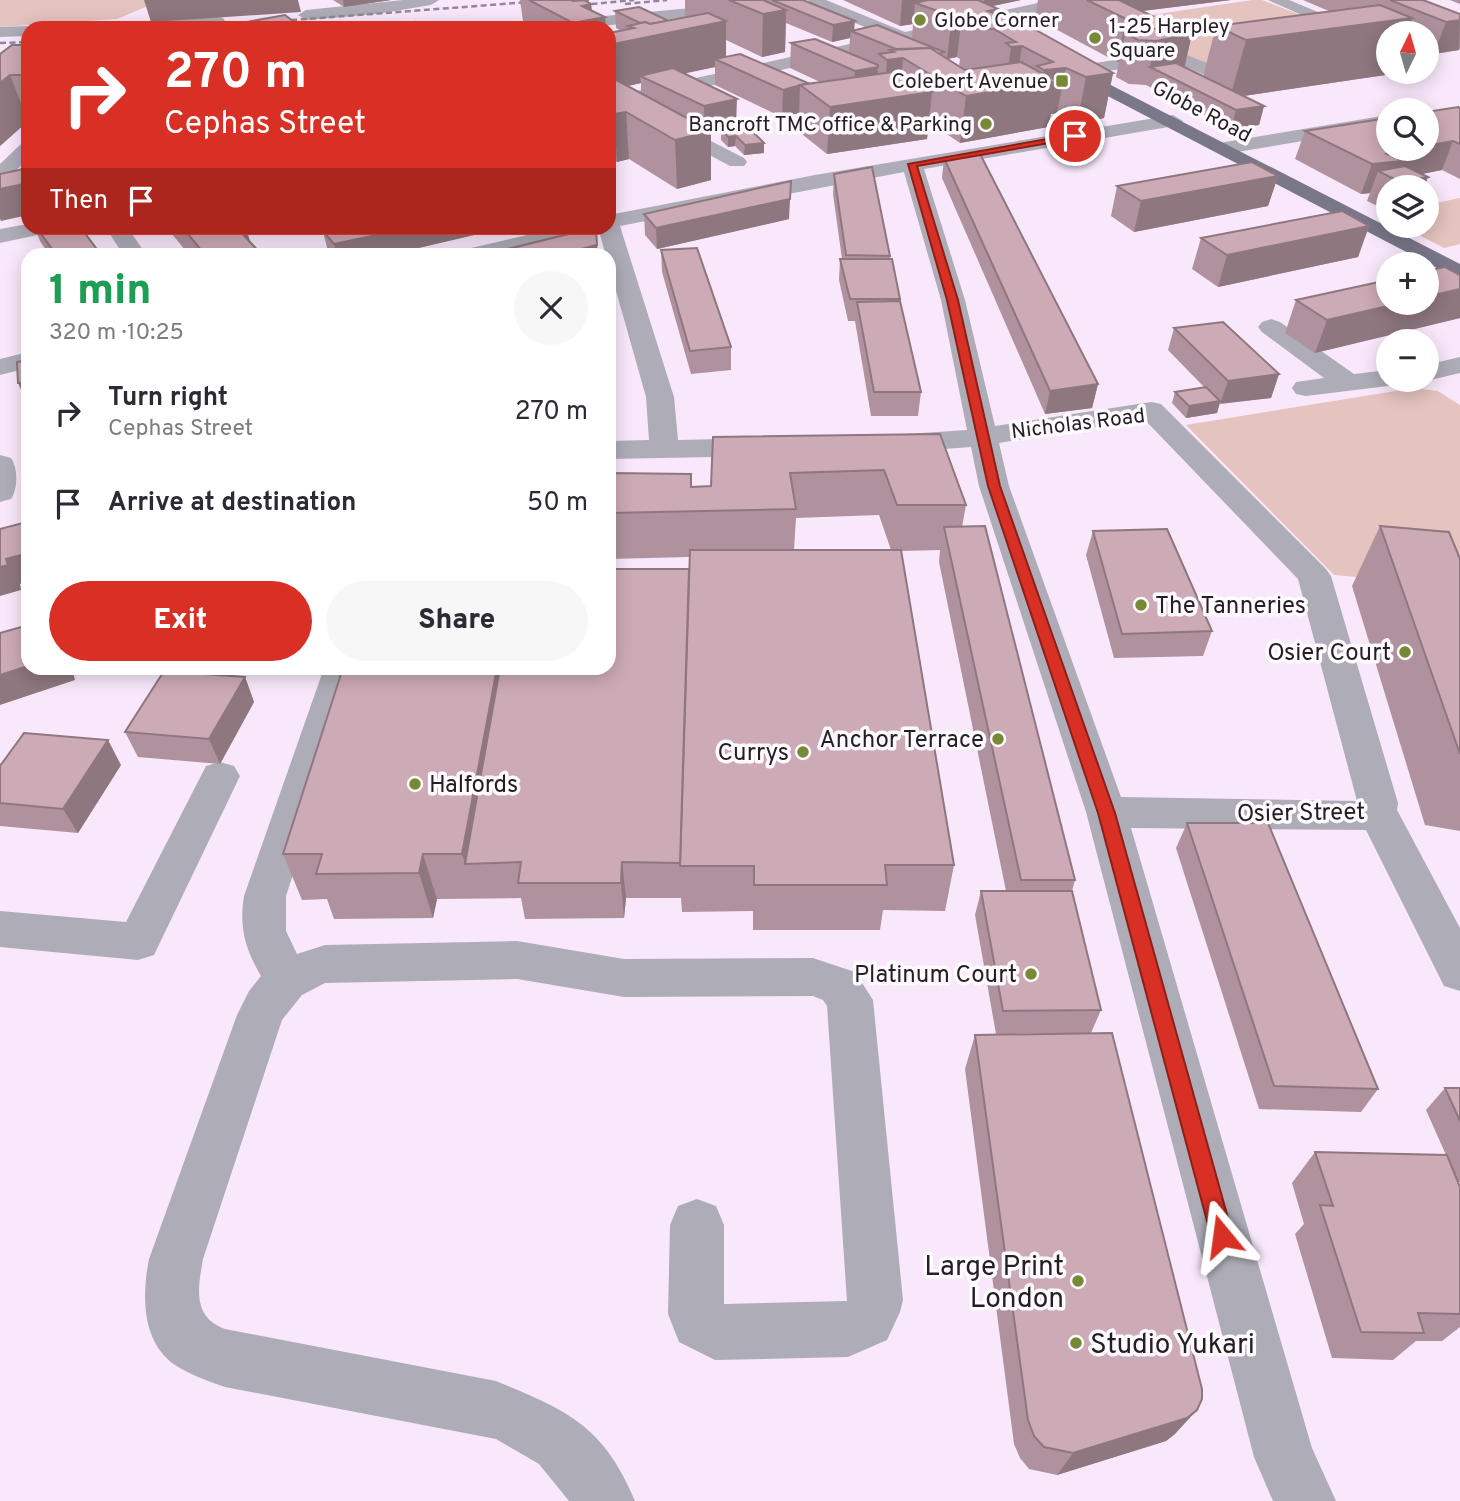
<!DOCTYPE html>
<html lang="en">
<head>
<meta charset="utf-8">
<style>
  body { margin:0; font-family:Overpass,sans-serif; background:#f7f7f7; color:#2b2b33; height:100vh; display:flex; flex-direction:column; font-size:26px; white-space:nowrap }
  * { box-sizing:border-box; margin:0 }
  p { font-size:23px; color:#7c7c81 }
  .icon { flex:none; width:38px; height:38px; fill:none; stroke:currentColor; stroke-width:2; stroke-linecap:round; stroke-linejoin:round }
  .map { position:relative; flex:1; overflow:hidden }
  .panel { position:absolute; left:21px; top:248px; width:595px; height:427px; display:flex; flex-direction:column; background:#fff; border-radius:21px; box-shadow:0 4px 18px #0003 }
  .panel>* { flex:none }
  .top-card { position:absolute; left:21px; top:21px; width:595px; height:214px; border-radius:21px; box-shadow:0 4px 18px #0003; background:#d93025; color:#fff; overflow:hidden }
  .needle { width:46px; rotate:5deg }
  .buttons { position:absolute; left:1376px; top:21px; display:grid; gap:14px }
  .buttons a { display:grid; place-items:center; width:63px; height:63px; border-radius:50%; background:#fff; box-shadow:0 4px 18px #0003; font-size:35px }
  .pin { position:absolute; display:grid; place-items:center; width:60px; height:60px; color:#fff; margin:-30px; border:4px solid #fff; border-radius:50%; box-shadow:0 2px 7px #0007 }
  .me { position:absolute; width:77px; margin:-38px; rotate:344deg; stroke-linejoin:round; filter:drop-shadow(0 0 5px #0008) }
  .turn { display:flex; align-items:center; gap:24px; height:147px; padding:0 28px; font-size:32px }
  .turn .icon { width:91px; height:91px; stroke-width:2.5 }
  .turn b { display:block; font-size:49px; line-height:60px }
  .then { display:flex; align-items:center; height:66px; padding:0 28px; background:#0003; gap:14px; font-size:26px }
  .round { display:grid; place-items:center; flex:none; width:74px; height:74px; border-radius:37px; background:#f7f7f7 }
  .head { display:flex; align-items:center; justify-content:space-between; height:119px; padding:0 28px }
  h1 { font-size:42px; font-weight:800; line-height:52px; color:#1e9e55 }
  .cta { display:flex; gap:14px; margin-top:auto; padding:14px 28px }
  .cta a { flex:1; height:80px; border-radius:42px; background:#d93025; color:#fff; font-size:28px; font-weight:800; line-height:80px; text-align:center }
  .cta a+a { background:#f7f7f7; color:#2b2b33 }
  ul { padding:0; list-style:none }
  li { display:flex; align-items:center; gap:21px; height:91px; padding:0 28px }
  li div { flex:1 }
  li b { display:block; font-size:26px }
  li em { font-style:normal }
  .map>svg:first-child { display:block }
  .green { fill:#e5c3bf }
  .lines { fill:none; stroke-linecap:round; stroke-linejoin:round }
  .minor { fill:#aeadb7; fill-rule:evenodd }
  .major { fill:#797788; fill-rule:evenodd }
  .rail { stroke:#938895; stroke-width:2.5; stroke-dasharray:6 3.5; stroke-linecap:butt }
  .wall { fill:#af929d; fill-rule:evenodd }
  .shaded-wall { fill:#8f777f }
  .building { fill:#ccaab6; stroke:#8f777f; stroke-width:2 }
  .route { fill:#d93025; stroke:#8d1f18; stroke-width:2 }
  .poi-dot { fill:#778837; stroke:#fefafe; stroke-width:2.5 }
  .labels { text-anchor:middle; stroke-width:7; stroke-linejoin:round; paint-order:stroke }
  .far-poi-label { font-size:21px; fill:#241e25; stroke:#fefafe; text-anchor:start }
  .far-street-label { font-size:21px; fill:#241e25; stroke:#fefafe }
  .poi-label { font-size:24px; fill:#241e25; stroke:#fefafe; text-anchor:end }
  .street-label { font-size:24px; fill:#241e25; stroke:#fefafe }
  .near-poi-label { font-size:28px; fill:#241e25; stroke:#fefafe; text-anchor:end }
</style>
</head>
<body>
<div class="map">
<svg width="1460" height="1501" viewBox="0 0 1460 1501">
  <rect width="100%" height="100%" fill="#f9e8fb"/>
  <g class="green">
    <path d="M0 0H162L117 19 0 27Z"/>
    <path d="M1252 0H1262L1316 21 1206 65 1111 21Z"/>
    <path d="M1460 198V244L1444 248 1402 226H1426V205Z"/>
    <path d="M1414 388 1438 391 1460 405V634L1446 585 1334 575 1186 425Z"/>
  </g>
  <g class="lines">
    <g class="minor">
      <path d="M403 0H439L431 5 377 14 306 20 298 15 306 10Z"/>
      <path d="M808 0H826L905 32 1051 0H1080L1072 5 638 102 642 107 640 111 609 119V107L617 105 612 100 614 96 886 36 810 4Z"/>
      <path d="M1268 0H1289L1364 31 1366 34 1358 39 1352 37Z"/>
      <path d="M735 4 741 6 743 9 741 12 581 28H520L528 23Z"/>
      <path d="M217 16 223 18 225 21 223 24 187 28H113L121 23Z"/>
      <path d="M28 26 34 28H28V36L0 37V27Z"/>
      <path d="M1139 36 1212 65C1227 67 1256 56 1267 67L1258 72 1224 77 1202 74 1173 61 1075 76 1066 71 1075 66 1155 54 1131 41 1133 37Z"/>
      <path d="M1173 115 1183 121 1180 125 924 169 965 300 995 426 1151 402 1161 404 1326 569 1331 576 1398 803 1397 810 1460 928V991L1444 986 1366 830 1131 828 1312 1448 1336 1501H1273L1254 1457 1086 812 979 486 971 447 891 453 881 450 876 444 881 438 891 435 967 430 941 300 904 172 620 226 674 397 678 440 764 438 774 441 779 447 774 453 764 456 609 459V441L649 440 646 397 609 266V256H606L598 228H609V215L815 175ZM1144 419 1298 579 1357 801 1121 797 1009 486 999 443Z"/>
      <path d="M1388 115V127L1225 154 1218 152 1215 148 1218 144 1225 142Z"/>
      <path d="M666 118 744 158 747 162 744 166H730L659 128 656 124Z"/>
      <path d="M28 142V159L7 179 0 181V164L21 144Z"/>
      <path d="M28 224V228H50L47 233 0 243V229Z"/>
      <path d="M106 228H128L147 256H124Z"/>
      <path d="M557 228H595L592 233 497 256H455L458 251Z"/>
      <path d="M1271 319 1280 322 1354 374 1388 370V380H1400L1398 384 1388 386 1306 396 1296 394 1292 388 1296 382 1324 378 1262 332 1258 327 1262 322Z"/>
      <path d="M28 352V368L0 375V359Z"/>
      <path d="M1460 357V373L1426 381 1421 380H1426V365Z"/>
      <path d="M0 455 11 458C18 468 18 489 11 499L0 502Z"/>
      <path d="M324 668H360L286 896V931L297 954 325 945 517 941 624 959 813 958 855 972 873 1000 903 1300 900 1312 887 1340 848 1357 715 1360 679 1342 668 1314 670 1225 678 1206 697 1199 716 1206 724 1225V1304L847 1301 827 1006 823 1000 813 996 624 997 517 979 325 983 302 995 282 1020 203 1259C198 1288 192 1317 225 1329L496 1381C567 1410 604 1426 635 1501H569L539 1464 496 1439 225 1387C208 1381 190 1375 175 1365 141 1342 142 1294 149 1259L237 1015 249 991 261 976C245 949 239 927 244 896Z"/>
      <path d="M220 762 234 766 240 776 154 955 138 960 0 947V911L126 922 206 766Z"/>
    </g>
    <path class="major" d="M1062 60 1460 264V280L1056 69 1053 65Z"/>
    <g class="rail">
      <path d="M564 2 592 0"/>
      <path d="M625 4 667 0"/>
      <path d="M582 5 634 0"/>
      <path d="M187 28 556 0"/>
      <path d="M339 28 416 22"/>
      <path d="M0 43 28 42"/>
    </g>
  </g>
  <g class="wall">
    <path d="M333 0H391L344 7Z"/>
    <path d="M520 0H571L591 4 592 10 605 17 606 28H524Z"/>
    <path d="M685 0H803L854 30 912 39 913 24 900 26 843 0H1021L992 6 997 14 1113 73 1104 118 1077 123 1057 113 1051 114 1048 127 960 143 929 122 927 139 827 154 798 131 799 113 782 117 715 85V67L684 73 736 127 723 130 764 143V153L744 155 735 146 728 147 721 140V130L711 133V180L677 189 629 159 617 162 609 157V33L622 31 616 28 615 11 669 21 685 18ZM786 23 832 42 850 38 849 53 791 43 790 68 820 82 808 83 726 57V40L762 57 785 52ZM957 57 960 59 959 66 948 59ZM641 83V93L628 86Z"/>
    <path d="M1038 0H1231L1142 11 1152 16 1149 30 1192 34 1184 67 1203 77 1216 26 1331 12 1303 0H1423L1460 14V48L1459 50 1434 54 1426 50V33H1388V72H1393L1392 74 1243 96 1264 106 1259 125 1231 129 1146 85 1129 84 1116 77 1119 62H1117L1035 18Z"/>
    <path d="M1450 0H1460V4Z"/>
    <path d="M12 45H28V121L0 146Z"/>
    <path d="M1460 108V179L1442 170 1422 174 1428 177 1424 187H1388V211L1367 201 1370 193 1361 194 1295 159 1305 131Z"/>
    <path d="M944 158 1098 384 1092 408 1045 414 942 178Z"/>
    <path d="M834 174 890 256 900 301 921 392 918 416H871L855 321H848L839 280 840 259H842L833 194Z"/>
    <path d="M1278 176 1268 206 1134 232 1111 216 1117 186Z"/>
    <path d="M644 214 789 219 657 249 645 235Z"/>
    <path d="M1369 226 1358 257 1218 287 1192 269 1201 238Z"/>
    <path d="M35 228H81L102 256H50L40 241Z"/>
    <path d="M167 228H246L250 241 263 256H190Z"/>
    <path d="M319 228H504L384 256H331L328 252 323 231Z"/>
    <path d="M661 250 731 347V370L691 374 662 272Z"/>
    <path d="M1460 275V318L1315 353 1285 333 1296 300Z"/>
    <path d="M1174 328 1279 374 1271 398 1220 403 1217 413 1186 418 1172 403 1175 392 1204 387 1168 350Z"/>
    <path d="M609 365 613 401 616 435H609Z"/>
    <path d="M940 434 966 505 962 527 1075 880 1072 891 1101 1010 1091 1033 1175 1434 1166 1441 1057 1475 1029 1469 1020 1458 1014 1444 965 1069 975 1035 1077 1033 996 1034 975 915 981 891H1006L939 562 940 550 901 551 954 865 945 911 883 910 880 930H753V911L682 912 681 898H626L624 918 525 919 521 898 437 899 433 918 334 919 327 899 302 900 283 854 689 569V557L609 559V483L691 474V487L711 486ZM879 515 891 550H794L796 518Z"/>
    <path d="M1380 526 1460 559V831L1425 825 1352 586Z"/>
    <path d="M1093 531 1212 631 1203 656 1114 658 1086 555Z"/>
    <path d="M245 677 254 702 220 764 138 757 125 732Z"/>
    <path d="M121 765 78 833 0 826V803Z"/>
    <path d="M1187 823 1378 1089 1361 1112 1259 1109 1176 848Z"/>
    <path d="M1445 1088H1460V1182H1458L1460 1187V1327L1442 1341H1416L1393 1360 1332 1358 1295 1234 1304 1224 1292 1183 1315 1152 1446 1155 1426 1110Z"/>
  </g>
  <g class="shaded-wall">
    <path d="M144 0H298L301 12 151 22Z"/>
    <path d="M343 0H391L344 7Z"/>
    <path d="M902 0H930L915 3 913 24 900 26Z"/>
    <path d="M984 0H1021L983 8Z"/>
    <path d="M1118 0H1231L1126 13Z"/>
    <path d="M591 4 592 19 605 17 606 28H574L573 23 582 6Z"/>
    <path d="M786 10 785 52 762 57 763 14Z"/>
    <path d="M962 15 957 57 947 59 952 16Z"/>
    <path d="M1152 16 1146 41 1125 33 1119 62H1117L1126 19Z"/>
    <path d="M1412 18 1407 33H1388V72H1393L1392 74 1230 98 1246 40Z"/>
    <path d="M1460 20 1459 50 1434 54 1446 22Z"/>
    <path d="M726 21V64L715 59V67L650 81 640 76 641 83 609 90V45Z"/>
    <path d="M855 21 854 32 851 31 850 38 832 42 833 25Z"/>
    <path d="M1192 34 1182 78 1150 67 1156 41Z"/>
    <path d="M1022 46 1016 87 1042 83 1044 70 1066 68 1057 113 1051 114 1048 127 960 143 966 96 1005 89 1011 47Z"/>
    <path d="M903 58 900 97 921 85 931 83 930 92H932L927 139 827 154 830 107 884 99 887 60Z"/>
    <path d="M878 67 876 93 853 98 855 71Z"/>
    <path d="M1113 73 1104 118 1077 123 1086 77Z"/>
    <path d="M10 75 28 121 0 146V83Z"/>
    <path d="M800 86 799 113 782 117 783 90Z"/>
    <path d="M737 99 736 127 711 133V180L677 189 675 140 705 133 704 106Z"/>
    <path d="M1264 106 1259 125 1231 129 1236 110Z"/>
    <path d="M626 112 629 159 617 162 614 114Z"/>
    <path d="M736 136 735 146 728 147V137Z"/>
    <path d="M1453 141 1442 170 1396 179 1378 171 1370 193 1361 194 1372 164 1387 154 1414 149H1426V146Z"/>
    <path d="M764 143V153L744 155 745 145Z"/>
    <path d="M1278 176 1268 206 1134 232 1141 201Z"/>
    <path d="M1428 177 1424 187H1399L1400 182Z"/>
    <path d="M791 181 789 219 657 249 656 228Z"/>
    <path d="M28 183V215L1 221 0 219V189Z"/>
    <path d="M1369 226 1358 257 1218 287 1227 255Z"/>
    <path d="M232 228H246L251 246Z"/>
    <path d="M322 228H338L323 231Z"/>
    <path d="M410 228H504L384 256H337L334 244Z"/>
    <path d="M596 228 598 256H554Z"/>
    <path d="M1460 289V318L1315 353 1327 320 1401 303H1426V297Z"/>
    <path d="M1279 374 1271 398 1220 404 1228 381Z"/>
    <path d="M28 382V405L18 383Z"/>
    <path d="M1098 384 1092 408 1045 414 1050 391Z"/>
    <path d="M1220 401 1217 413 1186 418 1189 406Z"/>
    <path d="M28 553V581L20 584 21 590 0 596V567L6 559Z"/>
    <path d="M28 666V668H72L75 680 0 705V675Z"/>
    <path d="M497 668H514L465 864 462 854Z"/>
    <path d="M245 677 254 702 220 764 209 739Z"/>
    <path d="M108 740 121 765 78 833 63 809Z"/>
    <path d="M423 854 437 899 433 918 419 873Z"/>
    <path d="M622 862 626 898 624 918 621 883Z"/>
    <path d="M1197 1410 1175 1434 1166 1441 1057 1475 1073 1453Z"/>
  </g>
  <g class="building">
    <path d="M529 0H571L573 1 584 0 591 4 582 6 605 17 573 23Z"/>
    <path d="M729 0H763L786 10 763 14Z"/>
    <path d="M772 0H803L855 21 833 25Z"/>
    <path d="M928 0H978L998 9 988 11 1025 24 1113 73 1086 77 1066 68 1044 70 1037 66 1053 62 1022 46 1011 47 1006 43 1016 42 994 29 970 28 964 25 980 23 962 15 952 16 915 3Z"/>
    <path d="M1087 0H1119L1152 16 1126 19Z"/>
    <path d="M1390 0H1423L1460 14V20L1446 22Z"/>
    <path d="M1380 5 1412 18 1246 40 1216 26Z"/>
    <path d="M639 7 669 21 650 24 645 22 640 23 615 11Z"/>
    <path d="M708 13 726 21 609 45V33L634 28 628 26 645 22 650 24Z"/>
    <path d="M285 15 302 28H247L241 23Z"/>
    <path d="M877 25 944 52 939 54 930 48 896 49 851 31Z"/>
    <path d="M1174 26 1192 34 1156 41 1138 40 1125 33Z"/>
    <path d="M815 39 878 65V67L855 71 791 43Z"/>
    <path d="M12 45H28V64L25 67H28V74L27 75H10L0 83V54Z"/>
    <path d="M930 48 965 70 1021 62 1057 81 966 96 903 58 887 60 879 54 894 52 890 50Z"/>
    <path d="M740 54 808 83 783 90 715 59Z"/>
    <path d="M1176 63 1264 106 1236 110 1150 67Z"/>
    <path d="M673 68 737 99 704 106 640 76Z"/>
    <path d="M900 71 909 76 918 75 931 83 921 85 932 92 830 107 800 85Z"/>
    <path d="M609 76 711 131 675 140 626 112 614 114 609 111V106L614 105 609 102Z"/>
    <path d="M1458 107 1460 108V144L1453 141 1426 146V112Z"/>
    <path d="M1388 118V149H1414L1387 154 1403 161 1372 164 1305 131Z"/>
    <path d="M748 127 764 143 745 145 736 136 728 137 721 130Z"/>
    <path d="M979 152 1098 384 1050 391 944 158Z"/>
    <path d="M1252 162 1278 176 1141 201 1117 186Z"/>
    <path d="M1405 166 1428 177 1400 182 1378 171Z"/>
    <path d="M872 167 890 256 846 255 834 174Z"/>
    <path d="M28 168V183L0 189V174Z"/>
    <path d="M791 181 790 199 656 228 644 214Z"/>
    <path d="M1342 211 1369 226 1227 255 1201 238Z"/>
    <path d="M37 228H81L102 256H57Z"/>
    <path d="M183 228H237L263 256H206Z"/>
    <path d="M338 228H410L334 244 323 231Z"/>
    <path d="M593 228H596L597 245 554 256H479Z"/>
    <path d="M697 248 731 347 690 351 661 250Z"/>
    <path d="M840 259H892L900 299H850Z"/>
    <path d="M1445 267 1460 275V289L1426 297V271Z"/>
    <path d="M1388 280V303H1401L1327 320 1296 300Z"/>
    <path d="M900 301 921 392H874L857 302Z"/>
    <path d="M1223 322 1279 374 1228 381 1174 328Z"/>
    <path d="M28 360V382L18 383 17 362Z"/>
    <path d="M609 365 613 401H609Z"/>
    <path d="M1206 387 1220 401 1189 406 1175 392Z"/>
    <path d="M940 434 966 505H897L884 470 790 473 796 509 609 513V483L612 473 691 474V487L711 486 713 437Z"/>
    <path d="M23 523 28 541V553L6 559 8 565 0 567V529Z"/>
    <path d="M985 526 1075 880H1021L944 527Z"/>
    <path d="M1380 526 1449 532 1460 559V754Z"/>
    <path d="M1167 529 1212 631 1122 634 1093 531Z"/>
    <path d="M690 550H901L954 865H885L887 885H754V866H680Z"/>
    <path d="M609 569H689L680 863 622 862 621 883H518L521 862 465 864 500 668H609Z"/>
    <path d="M28 625V666L0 675V633Z"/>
    <path d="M343 668H497L462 854H423L419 873 316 874 322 854H283Z"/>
    <path d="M164 671 245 677 209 739 125 732Z"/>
    <path d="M24 733 108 740 63 809 0 803V766Z"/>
    <path d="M1187 823H1268L1378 1089 1274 1086Z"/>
    <path d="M981 891H1072L1101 1010 1003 1011Z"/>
    <path d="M1112 1033 1202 1389V1399L1197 1410 1187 1418 1073 1453 1044 1447 1034 1436 1028 1420 975 1035Z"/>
    <path d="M1445 1088H1460V1121Z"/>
    <path d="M1315 1152 1447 1155 1460 1187V1314L1418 1313 1424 1333 1361 1332 1320 1205 1333 1206Z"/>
  </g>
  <path class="route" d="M1075 134 1078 138 917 166 958 300 1000 486 1115 813 1233 1236 1230 1244 1222 1247 1214 1244 1211 1236 1098 813 988 486 947 300 908 164Z"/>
  <g class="poi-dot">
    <circle cx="920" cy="20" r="7"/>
    <circle cx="1095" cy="38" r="7"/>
    <rect x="1055" y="74" width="14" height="14" rx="3.5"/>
    <circle cx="986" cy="124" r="7"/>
    <circle cx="1141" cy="605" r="7"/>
    <circle cx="1405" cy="652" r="7"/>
    <circle cx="998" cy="739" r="7"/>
    <circle cx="803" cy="752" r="7"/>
    <circle cx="415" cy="784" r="7"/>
    <circle cx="1031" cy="974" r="7"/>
    <circle cx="1078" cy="1281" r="7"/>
    <circle cx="1076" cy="1343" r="7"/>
  </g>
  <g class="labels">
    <g class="far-poi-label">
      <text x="934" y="27">Globe Corner</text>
      <text x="1109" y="33">1-25 Harpley<tspan x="1109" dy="24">Square</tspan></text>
      <text x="1048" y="88" text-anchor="end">Colebert Avenue</text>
      <text x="972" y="131" text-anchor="end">Bancroft TMC office &amp; Parking</text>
    </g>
    <g class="far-street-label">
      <text transform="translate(1202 111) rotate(28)" y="7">Globe Road</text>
      <text transform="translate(1078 423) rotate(-7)" y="7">Nicholas Road</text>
    </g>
    <g class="poi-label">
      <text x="1155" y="613" text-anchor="start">The Tanneries</text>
      <text x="1391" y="660">Osier Court</text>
      <text x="984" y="747">Anchor Terrace</text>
      <text x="789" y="760">Currys</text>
      <text x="429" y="792" text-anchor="start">Halfords</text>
      <text x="1017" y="982">Platinum Court</text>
    </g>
    <g class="street-label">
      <text transform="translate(1301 812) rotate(-1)" y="8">Osier Street</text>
    </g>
    <g class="near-poi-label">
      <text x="1064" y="1275">Large Print<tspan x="1064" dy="32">London</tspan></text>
      <text x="1090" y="1353" text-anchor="start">Studio Yukari</text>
    </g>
  </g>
</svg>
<div class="buttons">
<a><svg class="needle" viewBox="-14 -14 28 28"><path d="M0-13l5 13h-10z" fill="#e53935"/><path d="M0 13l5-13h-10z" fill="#7c7c81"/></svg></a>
<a><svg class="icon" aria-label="search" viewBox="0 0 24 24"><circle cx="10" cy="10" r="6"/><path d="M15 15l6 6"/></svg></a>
<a><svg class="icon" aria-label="layers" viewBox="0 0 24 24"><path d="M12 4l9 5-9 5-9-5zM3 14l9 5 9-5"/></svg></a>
<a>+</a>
<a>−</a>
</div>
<div class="pin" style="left:1075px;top:136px;background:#d93025"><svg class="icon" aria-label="arrive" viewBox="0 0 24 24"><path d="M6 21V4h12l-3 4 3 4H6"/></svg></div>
<svg class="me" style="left:1222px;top:1236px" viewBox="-20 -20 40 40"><path d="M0-17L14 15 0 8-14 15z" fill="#d93025" stroke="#fff" stroke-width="4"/></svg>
<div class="top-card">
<div class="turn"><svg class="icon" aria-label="right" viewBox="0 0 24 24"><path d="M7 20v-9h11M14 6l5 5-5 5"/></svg><div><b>270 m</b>Cephas Street</div></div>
<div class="then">Then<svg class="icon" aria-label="arrive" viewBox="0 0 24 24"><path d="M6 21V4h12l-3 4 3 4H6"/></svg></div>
</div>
<section class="panel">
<div class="head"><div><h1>1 min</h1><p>320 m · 10:25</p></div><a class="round"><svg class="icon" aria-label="close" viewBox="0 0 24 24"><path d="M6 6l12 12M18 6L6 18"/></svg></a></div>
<ul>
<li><svg class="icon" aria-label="right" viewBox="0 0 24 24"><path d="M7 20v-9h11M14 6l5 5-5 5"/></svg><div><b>Turn right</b><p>Cephas Street</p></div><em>270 m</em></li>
<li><svg class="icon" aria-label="arrive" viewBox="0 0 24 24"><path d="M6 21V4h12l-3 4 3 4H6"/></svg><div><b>Arrive at destination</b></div><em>50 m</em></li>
</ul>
<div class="cta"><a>Exit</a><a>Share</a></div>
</section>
</div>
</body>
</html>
